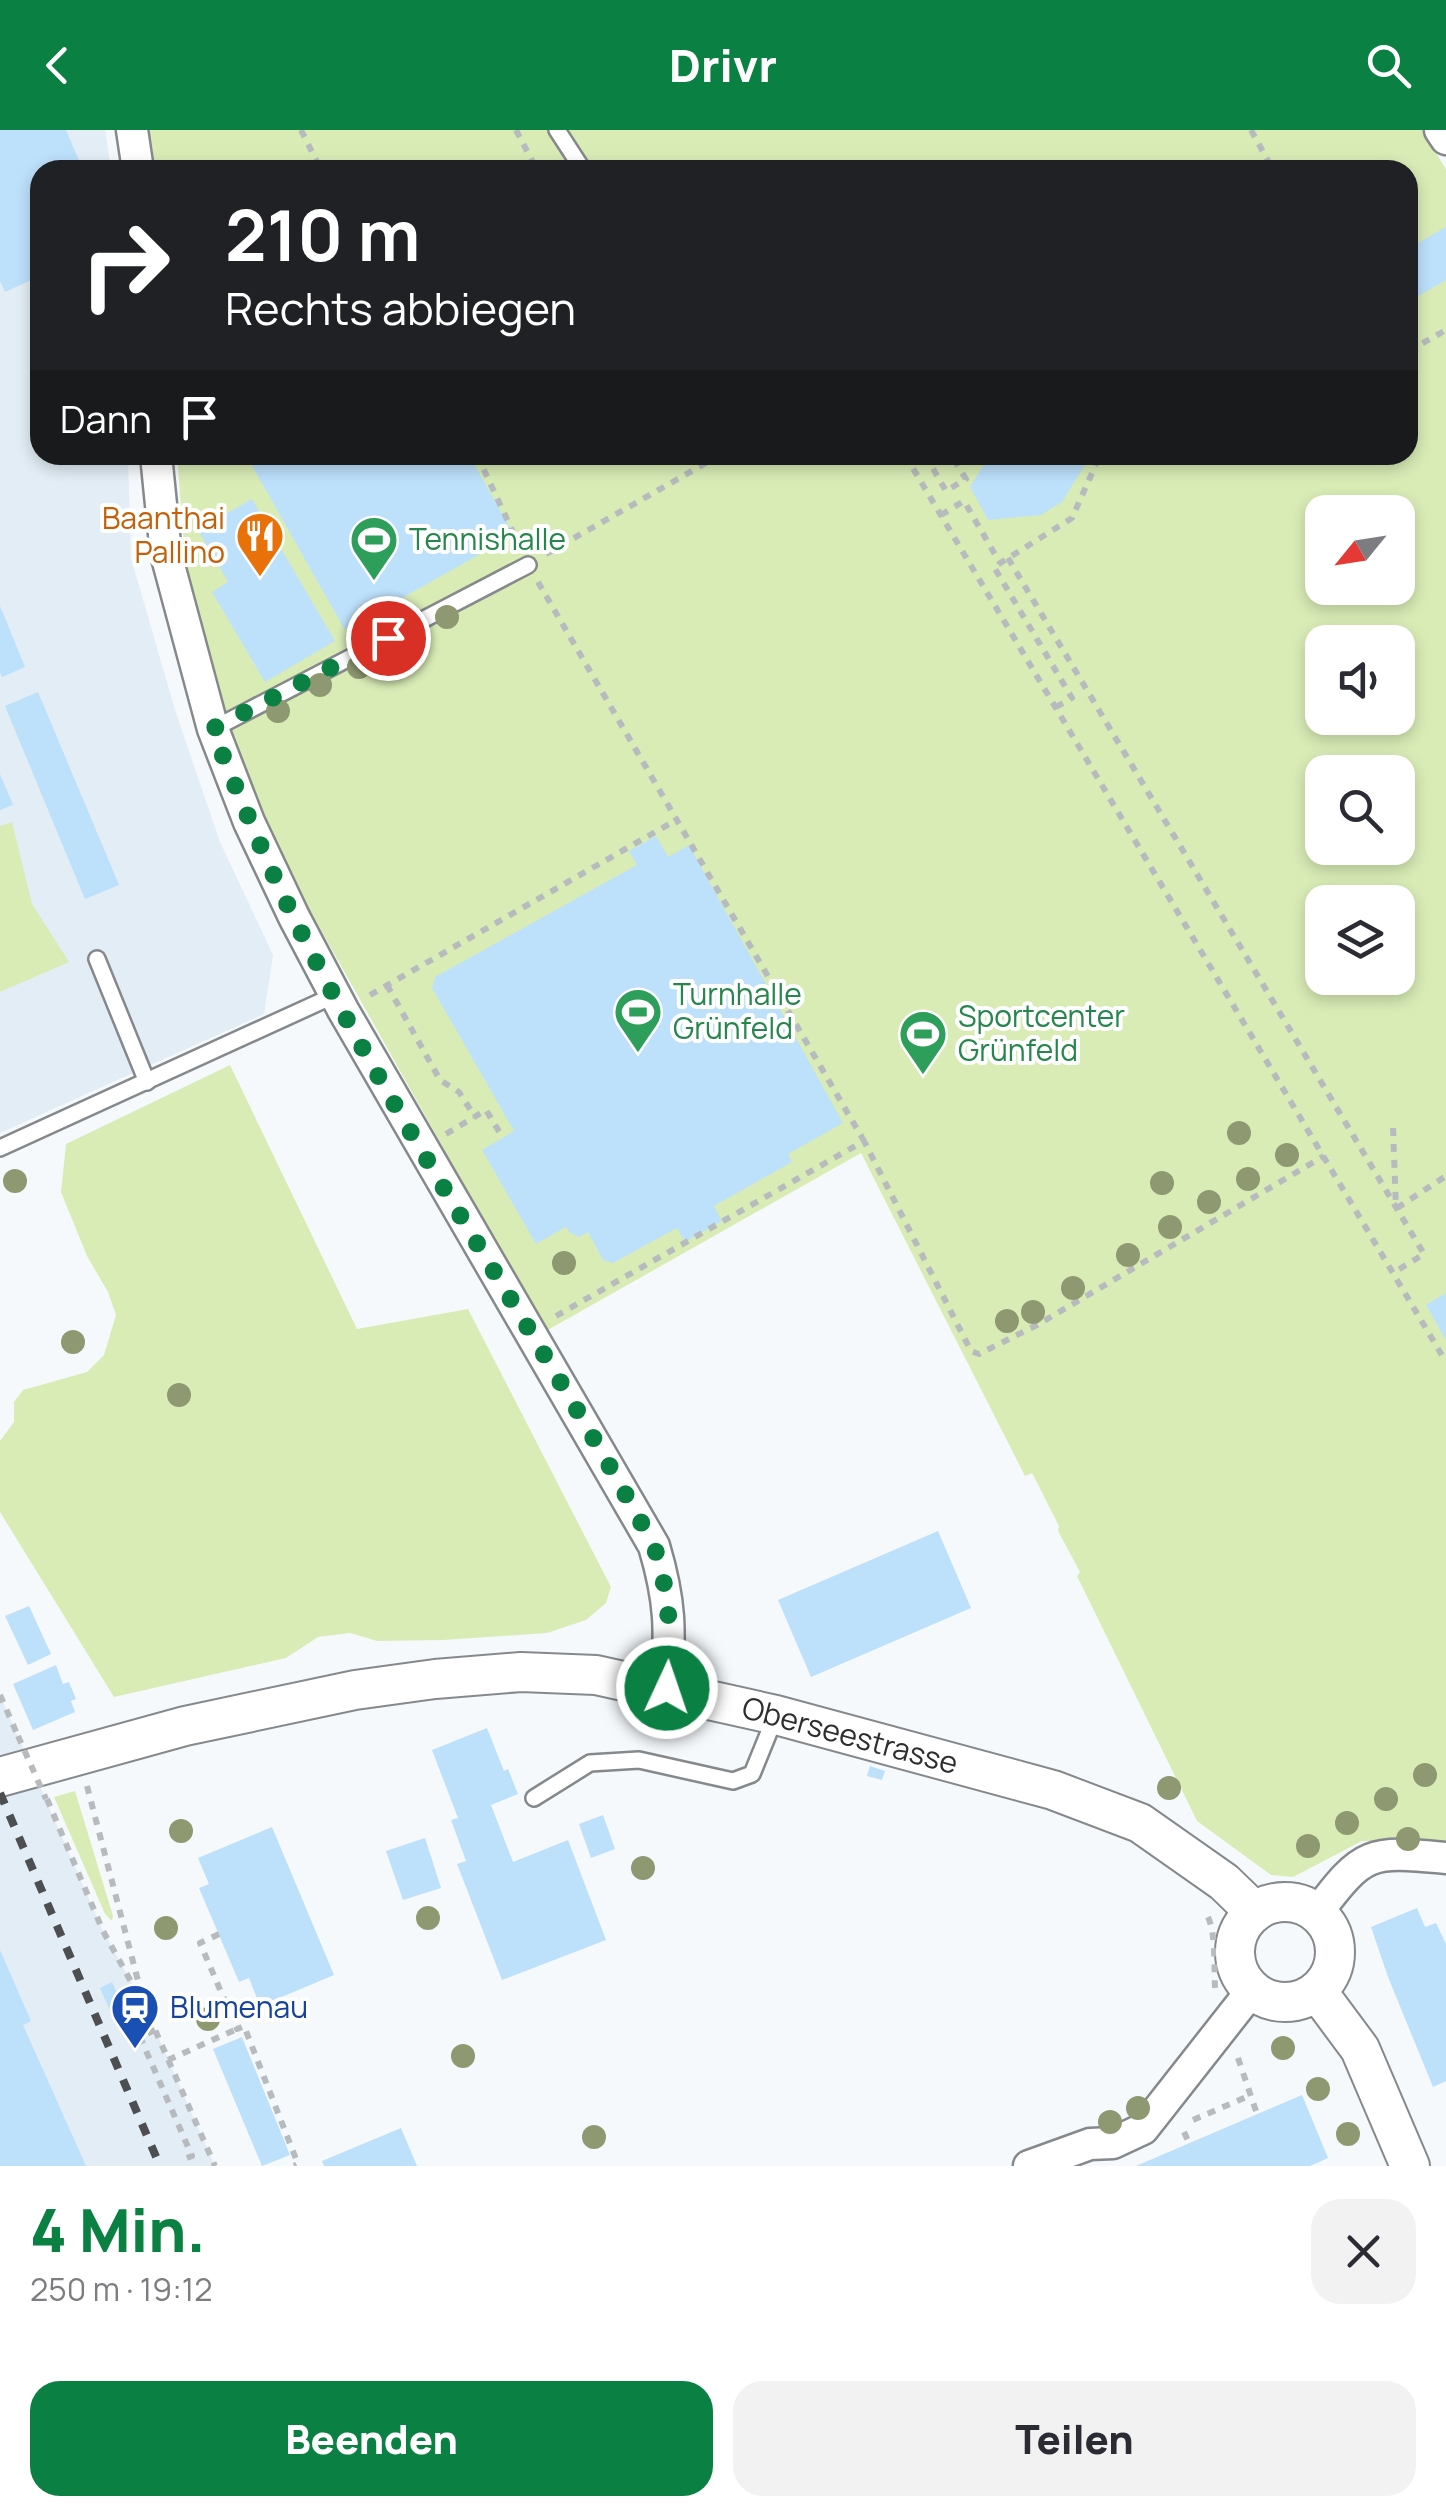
<!DOCTYPE html>
<html lang="de">
<head>
<meta charset="utf-8">
<style>
  body { margin:0; font-family:Manrope,sans-serif; background:#f2f2f3; color:#2b2b33; height:100vh; display:flex; flex-direction:column; font-size:38px; white-space:nowrap }
  * { box-sizing:border-box; margin:0 }
  p { font-size:32px; color:#7c7c81 }
  .icon { flex:none; width:55px; height:55px; fill:none; stroke:currentColor; stroke-width:2; stroke-linecap:round; stroke-linejoin:round }
  .map { position:relative; height:2036px; overflow:hidden }
  .drawer { display:flex; flex-direction:column; background:#fff; flex:1 }
  .drawer>* { flex:none }
  .guide { position:absolute; left:30px; top:30px; width:1388px; height:305px; border-radius:30px; box-shadow:0 5px 15px #0003; background:#202124; color:#fff; overflow:hidden }
  .needle { width:65px; rotate:240deg }
  .tools { position:absolute; left:1305px; top:365px; display:grid; gap:20px }
  .tools a { display:grid; place-items:center; width:110px; height:110px; border-radius:20px; background:#fff; box-shadow:0 5px 15px #0003; font-size:50px }
  .pin { position:absolute; display:grid; place-items:center; width:85px; height:85px; color:#fff; margin:-42px; border:5px solid #fff; border-radius:50%; box-shadow:0 2px 10px #0007 }
  .me { position:absolute; width:110px; margin:-55px; rotate:3deg; stroke-linejoin:round; filter:drop-shadow(0 0 8px #0008) }
  .turn { display:flex; align-items:center; gap:35px; height:210px; padding:0 30px; font-size:45px }
  .turn .icon { width:130px; height:130px; stroke-width:2.5 }
  .turn b { display:block; font-size:70px; line-height:85px }
  .then { display:flex; align-items:center; height:95px; padding:0 30px; background:#0003; gap:20px; font-size:38px }
  .round { display:grid; place-items:center; flex:none; width:105px; height:105px; border-radius:30px; background:#f2f2f3 }
  .head { display:flex; align-items:center; justify-content:space-between; height:170px; padding:0 30px }
  h1 { font-size:60px; font-weight:800; line-height:75px; color:#0b8043 }
  .primary-button { display:flex; gap:20px; margin-top:auto; padding:20px 30px }
  .primary-button a { flex:1; height:115px; border-radius:30px; background:#0b8043; color:#fff; font-size:40px; font-weight:800; line-height:115px; text-align:center }
  .primary-button a+a { background:#f2f2f3; color:#2b2b33 }
  header { display:flex; justify-content:space-between; align-items:center; height:130px; padding:0 30px; background:#0b8043; color:#fff; font-size:45px; font-weight:800 }
  .map>svg:first-child { display:block }
  .built { fill:#e2edf5 }
  .green { fill:#d9ecb6; fill-rule:evenodd }
  .building { fill:#bde0fb }
  .lines { fill:none; stroke-linecap:round; stroke-linejoin:round }
  .service-casing { stroke:#86898c; stroke-width:20 }
  .minor-casing { stroke:#86898c; stroke-width:35 }
  .tertiary-casing { stroke:#86898c; stroke-width:42 }
  .path { stroke:#b8bbbd; stroke-width:6; stroke-dasharray:8 8; stroke-linecap:butt }
  .service { stroke:#fff; stroke-width:15 }
  .minor { stroke:#fff; stroke-width:30 }
  .tertiary { stroke:#fff; stroke-width:38 }
  .rail { stroke:#4d4e50; stroke-width:8; stroke-dasharray:12 12; stroke-linecap:butt }
  .path-bridge { stroke:#b8bbbd; stroke-width:6; stroke-dasharray:8 8; stroke-linecap:butt }
  .tree { fill:#8e9971 }
  .route { stroke:#0b8043; stroke-width:18; stroke-dasharray:0 32.4 }
  .labels { text-anchor:middle; stroke-width:8; stroke-linejoin:round; paint-order:stroke }
  .food-label { font-size:30px; fill:#c56008; stroke:#fff; text-anchor:end }
  .leisure-label { font-size:30px; fill:#27864d; stroke:#fff; text-anchor:start }
  .street-label { font-size:30px; fill:#2d2e2f; stroke:#fff }
  .transit-label { font-size:30px; fill:#164399; stroke:#fff; text-anchor:start }
</style>
</head>
<body>
<header><svg class="icon" aria-label="back" viewBox="0 0 24 24"><path d="M15 5l-7 7 7 7"/></svg>Drivr<svg class="icon" aria-label="search" viewBox="0 0 24 24"><circle cx="10" cy="10" r="6"/><path d="M15 15l6 6"/></svg></header>
<div class="map">
<svg width="1446" height="2036" viewBox="0 0 1446 2036">
  <rect width="100%" height="100%" fill="#f5f9fc"/>
  <g class="built">
    <path d="M0 0H105L111 40H40V325H128L131 428 175 580 220 712 273 825 264 884 0 1003Z"/>
    <path d="M0 1565 103 1801 145 1877 215 2036H0Z"/>
  </g>
  <g class="green">
    <path d="M149 0H1422L1446 39V1719L1396 1711H1362L1293 1747 1271 1745 1197 1691 1077 1446 1080 1442 1058 1401 1059 1396 1032 1343 1025 1346 861 1023 546 1201 285 736 252 659 215 558 186 442 177 325H1408V40H156ZM1322 382H1398V458H1322ZM1322 512H1398V588H1322ZM1322 642H1398V718H1322ZM1322 772H1398V848H1322Z"/>
    <path d="M12 692 32 774 69 832 0 862V696Z"/>
    <path d="M230 935 357 1199 468 1179 611 1457 606 1473 586 1490 547 1503 443 1510 377 1511 350 1503 318 1507 286 1528 114 1567 0 1382V1311L14 1292V1272L23 1260 87 1242 104 1225 116 1185 108 1162 87 1126 61 1062 66 1014Z"/>
    <path d="M75 1661 113 1786 112 1791 105 1784 54 1667Z"/>
  </g>
  <g class="building">
    <path d="M0 0H66L83 40H40V146L5 162 0 151Z"/>
    <path d="M1446 97V150L1408 172V119Z"/>
    <path d="M246 325H469L514 405 345 500Z"/>
    <path d="M983 325H1085L1088 330 1062 372 1041 385 988 390 970 357 986 331Z"/>
    <path d="M252 369 335 511 265 552 212 462 228 452 198 400Z"/>
    <path d="M0 476 25 537 2 547 0 542Z"/>
    <path d="M38 562 119 755 85 769 5 576Z"/>
    <path d="M0 644 13 675 0 680Z"/>
    <path d="M656 706 668 727 689 715 843 993 788 1024 792 1032 714 1076 722 1091 685 1112 677 1098 613 1133 603 1130 588 1102 579 1107 570 1103 566 1097 536 1114 482 1020 514 1001 432 858 435 847 637 735 629 721Z"/>
    <path d="M1446 1163V1210L1426 1175Z"/>
    <path d="M938 1401 971 1478 811 1547 778 1470Z"/>
    <path d="M29 1476 51 1524 28 1535 5 1486Z"/>
    <path d="M56 1535 63 1554 69 1552 76 1569 71 1571 75 1582 33 1600 13 1554Z"/>
    <path d="M487 1598 504 1641 508 1639 518 1664 491 1675 513 1732 568 1710 606 1810 502 1850 457 1734 466 1731 451 1690 458 1688 432 1620Z"/>
    <path d="M870 1636 885 1641 882 1650 867 1646Z"/>
    <path d="M603 1685 615 1719 591 1728 579 1694Z"/>
    <path d="M272 1697 334 1845 260 1876 249 1848 239 1852 199 1758 209 1754 198 1728Z"/>
    <path d="M425 1708 441 1758 403 1770 386 1721Z"/>
    <path d="M1417 1778 1425 1797 1436 1793 1446 1814V1951L1433 1957 1388 1847 1371 1797Z"/>
    <path d="M0 1820 31 1891 23 1895 86 2036H0Z"/>
    <path d="M112 1852 126 1883 114 1889 100 1858Z"/>
    <path d="M242 1907 290 2025 262 2036 213 1919Z"/>
    <path d="M1302 1965 1328 2028 1310 2036H1136Z"/>
    <path d="M401 1998 417 2036H324L322 2031Z"/>
  </g>
  <g class="lines">
    <g class="service-casing">
      <g id="service">
        <path d="M557 0 583 40"/>
        <path d="M213 599 528 435"/>
        <path d="M97 829 147 952"/>
        <path d="M0 1018 335 865"/>
        <path d="M534 1668 590 1633 639 1630 733 1651 752 1644 776 1585"/>
      </g>
    </g>
    <g class="minor-casing">
      <g id="minor">
        <path d="M132 0 138 40"/>
        <path d="M1440 0 1446 9"/>
        <path d="M156 325 166 424 213 599 249 692 294 787 343 880 654 1416C671 1473 670 1500 667 1558"/>
        <path d="M1317 1783C1364 1720 1370 1721 1446 1728"/>
        <path d="M1029 2036 1090 2014 1113 2013 1143 1999 1253 1859"/>
      </g>
    </g>
    <g class="tertiary-casing">
      <g id="tertiary">
        <path d="M0 1647 185 1596 355 1560 435 1549 521 1542 596 1545 776 1585 1053 1660 1140 1693 1224 1752 1255 1782"/>
        <circle cx="1285" cy="1822" r="50"/>
        <path d="M1317 1861 1360 1919 1410 2036"/>
      </g>
    </g>
    <g class="path">
      <path d="M301 0 321 40"/>
      <path d="M516 0 537 40"/>
      <path d="M1251 0 1273 40"/>
      <path d="M1408 216 1414 218 1446 200"/>
      <path d="M477 325 519 415"/>
      <path d="M905 325 1446 1232"/>
      <path d="M925 325 946 361 966 349 951 325"/>
      <path d="M941 385 964 371 1000 433"/>
      <path d="M546 424 720 325"/>
      <path d="M1008 428 1424 1124 1393 1143"/>
      <path d="M538 452 864 1011"/>
      <path d="M1056 577 1072 568 994 437 1072 388 1100 325"/>
      <path d="M387 855 440 950 459 962 475 987"/>
      <path d="M370 865 678 689"/>
      <path d="M1393 998 1396 1078"/>
      <path d="M446 1004 486 980 503 1008"/>
      <path d="M1397 1078 1446 1046"/>
      <path d="M556 1186 864 1011 971 1221 979 1224 1037 1195 1324 1026"/>
      <path d="M0 1565 18 1606"/>
      <path d="M87 1656 142 1866"/>
      <path d="M47 1669 103 1801 145 1877 215 2036"/>
      <path d="M1208 1787C1216 1804 1214 1837 1215 1858"/>
      <path d="M219 1804 200 1813 237 1899 244 1896 298 2034 294 2036"/>
      <path d="M155 1900 140 1907 192 2026 182 2030"/>
      <path d="M1238 1928 1257 1984"/>
      <path d="M168 1930 237 1899"/>
      <path d="M1193 1990 1251 1965"/>
      <path d="M1184 2002 1189 2013"/>
    </g>
    <use href="#service" class="service"/>
    <use href="#minor" class="minor"/>
    <use href="#tertiary" class="tertiary"/>
    <path class="rail" d="M0 1663 160 2036"/>
    <path class="path-bridge" d="M18 1606 46 1669"/>
  </g>
  <g class="tree">
    <circle cx="447" cy="487" r="12"/>
    <circle cx="404" cy="509" r="12"/>
    <circle cx="359" cy="537" r="12"/>
    <circle cx="320" cy="555" r="12"/>
    <circle cx="278" cy="581" r="12"/>
    <circle cx="1239" cy="1003" r="12"/>
    <circle cx="1287" cy="1025" r="12"/>
    <circle cx="1248" cy="1049" r="12"/>
    <circle cx="15" cy="1051" r="12"/>
    <circle cx="1162" cy="1053" r="12"/>
    <circle cx="1209" cy="1072" r="12"/>
    <circle cx="1170" cy="1097" r="12"/>
    <circle cx="1128" cy="1125" r="12"/>
    <circle cx="564" cy="1133" r="12"/>
    <circle cx="1073" cy="1158" r="12"/>
    <circle cx="1033" cy="1182" r="12"/>
    <circle cx="1007" cy="1191" r="12"/>
    <circle cx="73" cy="1212" r="12"/>
    <circle cx="179" cy="1265" r="12"/>
    <circle cx="1425" cy="1645" r="12"/>
    <circle cx="1169" cy="1658" r="12"/>
    <circle cx="1386" cy="1669" r="12"/>
    <circle cx="1347" cy="1693" r="12"/>
    <circle cx="181" cy="1701" r="12"/>
    <circle cx="1408" cy="1709" r="12"/>
    <circle cx="1308" cy="1716" r="12"/>
    <circle cx="643" cy="1738" r="12"/>
    <circle cx="428" cy="1788" r="12"/>
    <circle cx="166" cy="1798" r="12"/>
    <circle cx="208" cy="1889" r="12"/>
    <circle cx="1283" cy="1918" r="12"/>
    <circle cx="463" cy="1926" r="12"/>
    <circle cx="1318" cy="1959" r="12"/>
    <circle cx="1138" cy="1978" r="12"/>
    <circle cx="1110" cy="1992" r="12"/>
    <circle cx="1348" cy="2004" r="12"/>
    <circle cx="594" cy="2007" r="12"/>
  </g>
  <g class="lines">
    <path class="route" d="M388 508 212 599C238 662 263 725 293 786 400 1003 539 1203 654 1416 672 1473 670 1500 667 1558"/>
  </g>
  <defs>
    <g id="restaurant-pin" transform="scale(2.5)"><path d="M0 17L-7.5 6A9.5 9.5 0 1 1 7.5 6Z" fill="#e8710a" stroke="#fff"/><path d="M-5-6h1v4h1v-4h1v4h1v-4h1v5L-1.5 .5V6h-2V.5L-5-1ZM5-6V6H3V1.5H1.5Q1.5-4 5-6Z" fill="#fff"/></g>
    <g id="stadium-pin" transform="scale(2.5)"><path d="M0 17L-7.5 6A9.5 9.5 0 1 1 7.5 6Z" fill="#2e9e5b" stroke="#fff"/><path d="M0-5a6.5 5 0 1 0 0 10a6.5 5 0 1 0 0-10ZM-3.5-1.8h7v3.6h-7Z" fill="#fff"/></g>
    <g id="station-pin" transform="scale(2.5)"><path d="M0 17L-7.5 6A9.5 9.5 0 1 1 7.5 6Z" fill="#1a4fb4" stroke="#fff"/><path d="M-3-6H3Q5-6 5-4V2Q5 4 3 4L4.5 6H3L1.5 4h-3L-3 6H-4.5L-3 4Q-5 4-5 2V-4Q-5-6-3-6ZM-3.5-4v3h7v-3ZM-3.5 1v1.5H-2V1ZM2 1v1.5H3.5V1Z" fill="#fff"/></g>
  </defs>
  <g fill-rule="evenodd">
    <use href="#restaurant-pin" x="260" y="406"/>
    <use href="#stadium-pin" x="374" y="410"/>
    <use href="#stadium-pin" x="638" y="882"/>
    <use href="#stadium-pin" x="923" y="904"/>
    <use href="#station-pin" x="135" y="1878"/>
  </g>
  <g class="labels">
    <g class="food-label">
      <text x="225" y="399">Baanthai<tspan x="225" dy="34">Pallino</tspan></text>
    </g>
    <g class="leisure-label">
      <text x="409" y="420">Tennishalle</text>
      <text x="673" y="875">Turnhalle<tspan x="673" dy="34">Grünfeld</tspan></text>
      <text x="958" y="897">Sportcenter<tspan x="958" dy="34">Grünfeld</tspan></text>
    </g>
    <g class="street-label">
      <text transform="translate(850 1606) rotate(15)" y="10">Oberseestrasse</text>
    </g>
    <g class="transit-label">
      <text x="170" y="1888">Blumenau</text>
    </g>
  </g>
</svg>
<div class="tools">
<a><svg class="needle" viewBox="-14 -14 28 28"><path d="M0-13l5 13h-10z" fill="#e53935"/><path d="M0 13l5-13h-10z" fill="#7c7c81"/></svg></a>
<a><svg class="icon" aria-label="sound" viewBox="0 0 24 24"><path d="M4 9h4l5-4v14l-5-4H4zM17 9q2 3 0 6"/></svg></a>
<a><svg class="icon" aria-label="search" viewBox="0 0 24 24"><circle cx="10" cy="10" r="6"/><path d="M15 15l6 6"/></svg></a>
<a><svg class="icon" aria-label="layers" viewBox="0 0 24 24"><path d="M12 4l9 5-9 5-9-5zM3 14l9 5 9-5"/></svg></a>
</div>
<div class="pin" style="left:388px;top:508px;background:#d93025"><svg class="icon" aria-label="arrive" viewBox="0 0 24 24"><path d="M6 21V4h12l-3 4 3 4H6"/></svg></div>
<svg class="me" style="left:667px;top:1558px" viewBox="-20 -20 40 40"><circle r="17" fill="#0b8043" stroke="#fff" stroke-width="3"/><path d="M0-11L8 9 0 5-8 9z" fill="#fff"/></svg>
<div class="guide">
<div class="turn"><svg class="icon" aria-label="right" viewBox="0 0 24 24"><path d="M7 20v-9h11M14 6l5 5-5 5"/></svg><div><b>210 m</b>Rechts abbiegen</div></div>
<div class="then">Dann<svg class="icon" aria-label="arrive" viewBox="0 0 24 24"><path d="M6 21V4h12l-3 4 3 4H6"/></svg></div>
</div>
</div>
<section class="drawer">
<div class="head"><div><h1>4 Min.</h1><p>250 m · 19:12</p></div><a class="round"><svg class="icon" aria-label="close" viewBox="0 0 24 24"><path d="M6 6l12 12M18 6L6 18"/></svg></a></div>
<div class="primary-button"><a>Beenden</a><a>Teilen</a></div>
</section>
</body>
</html>
